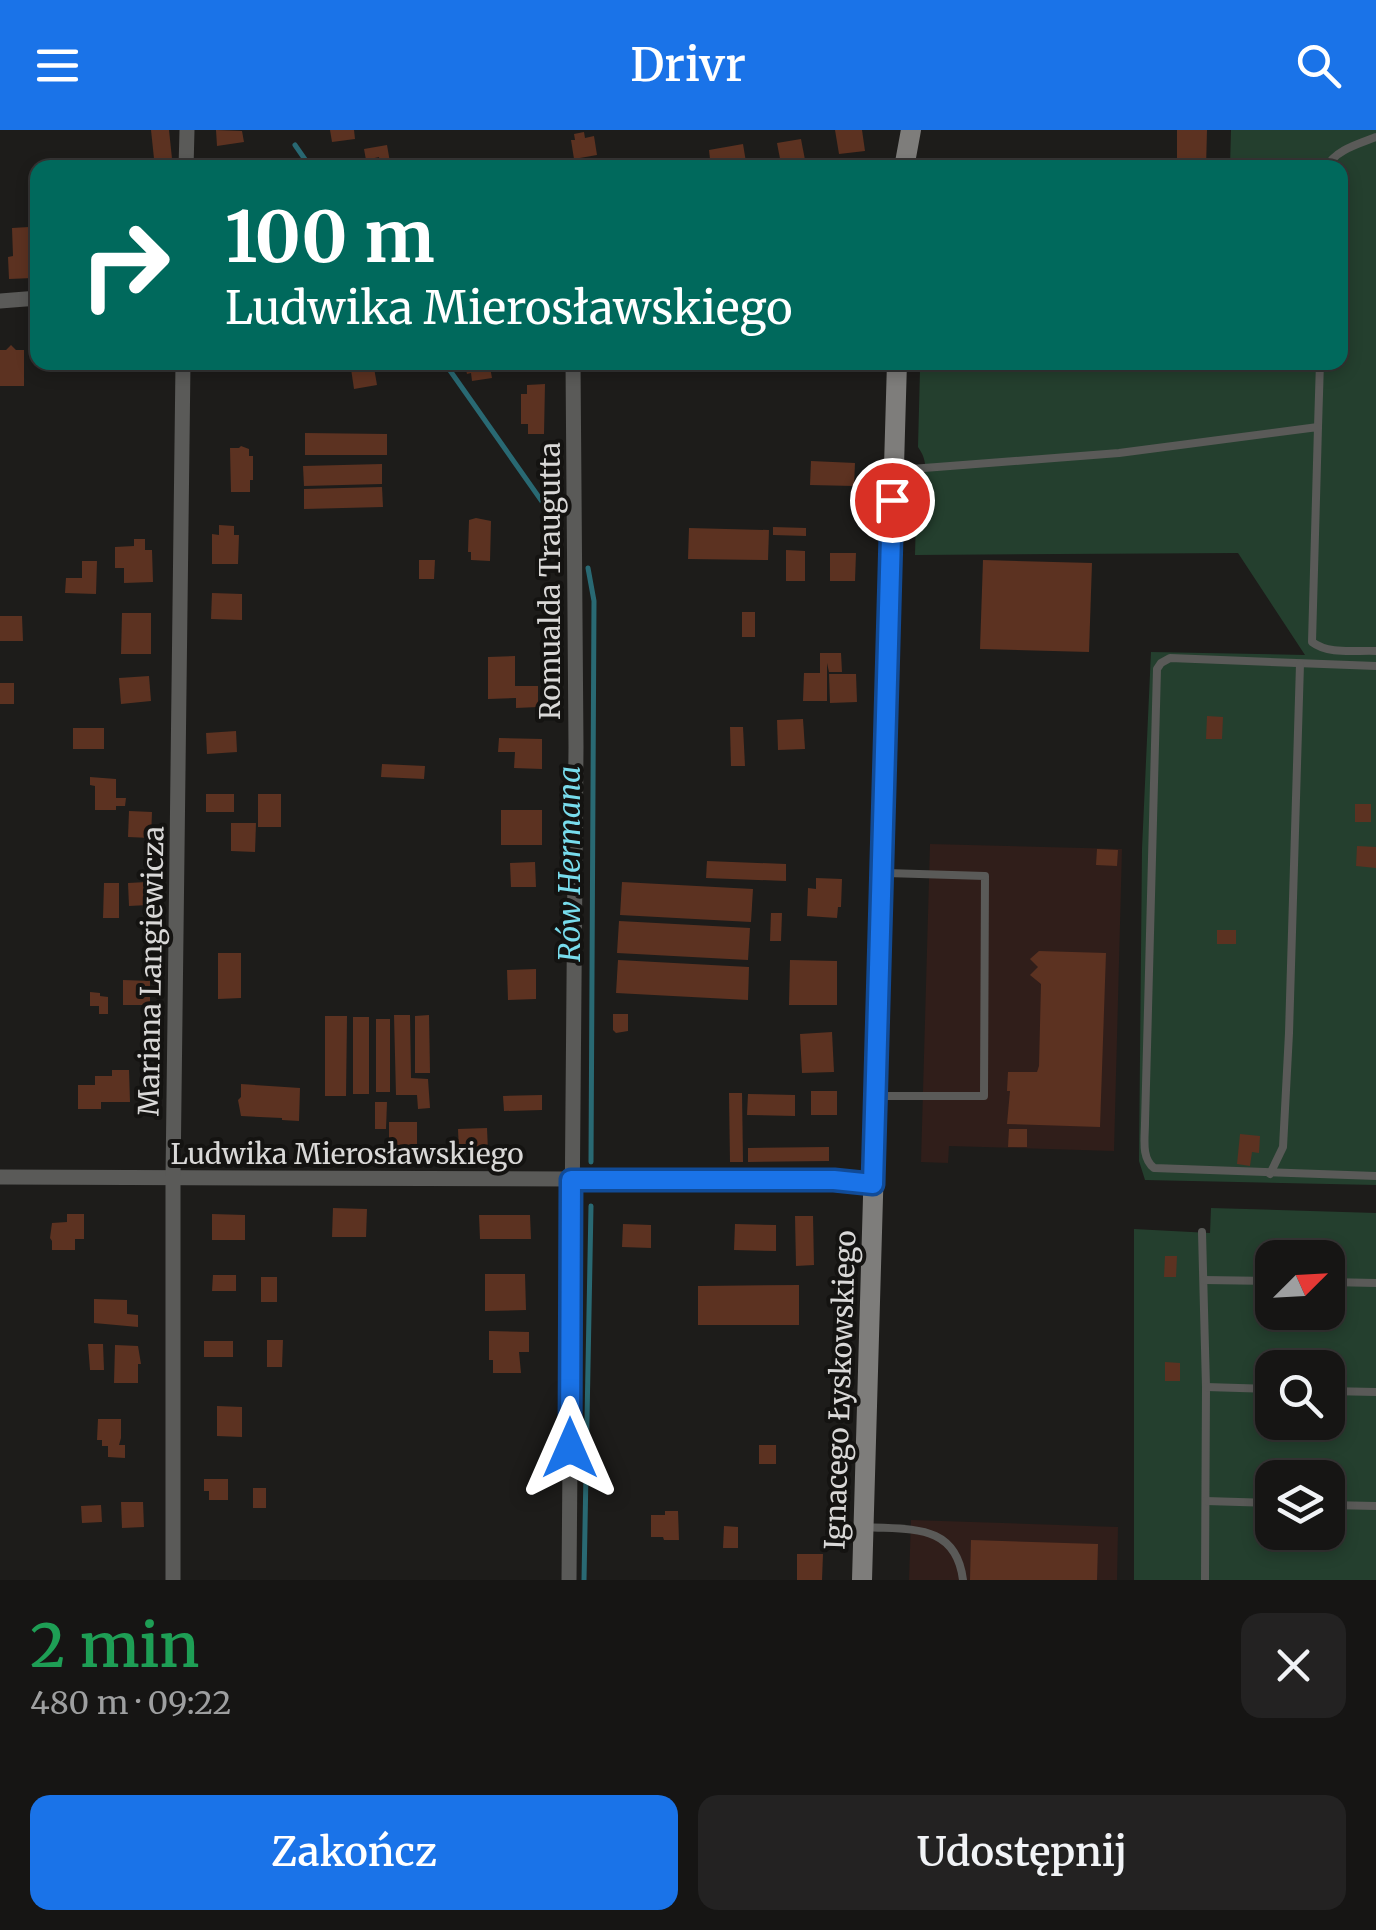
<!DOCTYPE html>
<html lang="pl">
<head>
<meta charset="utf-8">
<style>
  body { margin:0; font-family:Merriweather,serif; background:#232222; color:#f1f3f6; height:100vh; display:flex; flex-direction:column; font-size:38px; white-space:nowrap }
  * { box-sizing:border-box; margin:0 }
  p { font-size:32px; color:#9e9fa0 }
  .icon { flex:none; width:55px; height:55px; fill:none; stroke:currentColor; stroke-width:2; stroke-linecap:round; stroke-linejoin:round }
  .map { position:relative; height:1450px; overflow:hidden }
  .drawer { display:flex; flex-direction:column; background:#161514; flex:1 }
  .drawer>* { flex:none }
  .guide { position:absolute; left:30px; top:30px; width:1318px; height:210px; border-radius:20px; box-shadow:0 5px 15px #0003,0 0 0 2px #353434; background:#00695c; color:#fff; overflow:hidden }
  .needle { width:65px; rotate:66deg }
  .fabs { position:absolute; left:1255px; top:1110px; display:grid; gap:20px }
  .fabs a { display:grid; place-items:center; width:90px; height:90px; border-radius:20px; background:#161514; box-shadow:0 5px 15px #0003,0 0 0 2px #353434; font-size:50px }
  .pin { position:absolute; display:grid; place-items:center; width:85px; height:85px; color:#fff; margin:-42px; border:5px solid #fff; border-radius:50%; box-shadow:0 2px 10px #0007 }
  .me { position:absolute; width:110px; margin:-55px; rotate:0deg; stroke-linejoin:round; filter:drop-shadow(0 0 8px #0008) }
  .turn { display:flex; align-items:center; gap:35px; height:210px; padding:0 30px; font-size:45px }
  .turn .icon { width:130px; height:130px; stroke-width:2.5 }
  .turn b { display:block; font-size:70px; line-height:85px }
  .round { display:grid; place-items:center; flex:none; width:105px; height:105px; border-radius:20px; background:#232222 }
  .headline { display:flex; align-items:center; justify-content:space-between; height:170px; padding:0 30px }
  h1 { font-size:60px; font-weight:600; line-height:75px; color:#1e9e55 }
  .action { display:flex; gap:20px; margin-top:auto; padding:20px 30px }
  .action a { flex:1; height:115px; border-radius:20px; background:#1a73e8; color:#fff; font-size:40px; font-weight:600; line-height:115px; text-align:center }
  .action a+a { background:#232222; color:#f1f3f6 }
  header { display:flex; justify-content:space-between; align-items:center; height:130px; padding:0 30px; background:#1a73e8; color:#fff; font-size:45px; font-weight:600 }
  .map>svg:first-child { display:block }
  .industrial { fill:#301e1a }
  .green { fill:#243f2e; fill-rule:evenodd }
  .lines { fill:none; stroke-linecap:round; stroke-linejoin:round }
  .stream { stroke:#296973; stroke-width:5 }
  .building { fill:#5c3221 }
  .lane { stroke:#5a5a58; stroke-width:8 }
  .street { stroke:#5a5a58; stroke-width:15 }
  .secondary { stroke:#7e7d7b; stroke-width:20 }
  .route-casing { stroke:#114b97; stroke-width:25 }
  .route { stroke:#1a73e8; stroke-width:18 }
  .labels { text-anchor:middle; stroke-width:8; stroke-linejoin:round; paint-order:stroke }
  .street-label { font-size:28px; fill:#d9d8d7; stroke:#141311 }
  .water-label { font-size:30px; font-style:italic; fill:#78dcec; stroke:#141311 }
</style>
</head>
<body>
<header><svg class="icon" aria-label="menu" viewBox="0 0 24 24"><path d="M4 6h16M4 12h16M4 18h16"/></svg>Drivr<svg class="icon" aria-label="search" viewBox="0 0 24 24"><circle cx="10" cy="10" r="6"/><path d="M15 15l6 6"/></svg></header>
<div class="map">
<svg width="1376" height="1450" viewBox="0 0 1376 1450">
  <rect width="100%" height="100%" fill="#1d1c1a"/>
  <g class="industrial">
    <path d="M930 714 1122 719 1114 1021 949 1016 948 1033 921 1032Z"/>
    <path d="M911 1390 1118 1397 1117 1450H909Z"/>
  </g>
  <g class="green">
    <path d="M1231 0H1376V1055L1145 1050 1139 1031 1142 719 1151 522 1305 525 1238 423 915 425 917 351 925 346C926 334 925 327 918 317L920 240 1024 232H1340V38L1230 37Z"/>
    <path d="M1211 1078 1376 1083V1450H1134V1099L1210 1103ZM1272 1128H1328V1182H1272ZM1272 1238H1328V1292H1272ZM1272 1348H1328V1402H1272Z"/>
  </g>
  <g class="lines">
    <g class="stream">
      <path d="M295 15 311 38"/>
      <path d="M444 232 555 390"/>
      <path d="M588 438 594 471 591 1032"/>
      <path d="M584 1450 591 1076"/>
    </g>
  </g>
  <g class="building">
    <path d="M151 0H169L173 38H155Z"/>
    <path d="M216 0 242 1 244 12 217 16Z"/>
    <path d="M330 0H354L355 9 332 12Z"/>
    <path d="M835 0H862L865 21 839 24Z"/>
    <path d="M1177 0H1207L1206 38H1177Z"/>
    <path d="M584 2 585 8 594 6 597 25 574 29 571 10H575L574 4Z"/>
    <path d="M801 9 805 30 781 34 777 13Z"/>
    <path d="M743 14 747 38H711L709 20Z"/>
    <path d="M387 15 391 38H380L379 27 366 30 364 19Z"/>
    <path d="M29 97 33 148 9 149 8 127 13 126 12 98Z"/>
    <path d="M11 215 16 220H24V256H0V220H6Z"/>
    <path d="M350 232H373L377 255 354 259Z"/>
    <path d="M464 232H489L492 248 472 251 471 243 467 244Z"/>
    <path d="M545 254 544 304H528V294H521V264H527V255Z"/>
    <path d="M305 303 387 304V325H305Z"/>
    <path d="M241 316 249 319V326H253V350H250V362H231L230 318H239Z"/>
    <path d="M811 331 855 333 854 356 810 355Z"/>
    <path d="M382 334V354L304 356 303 336Z"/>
    <path d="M382 357 383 377 304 379V359Z"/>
    <path d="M476 388 491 391 490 431 471 430V422H468L469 390Z"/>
    <path d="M219 395 234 396V405H239L238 434H212V404L219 405Z"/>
    <path d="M773 397 806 398V406L773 405Z"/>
    <path d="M689 398 769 400 768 430 688 429Z"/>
    <path d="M134 409H145V420H152L153 452 124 453V438H115V417L134 416Z"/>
    <path d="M786 420 805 421V451H786Z"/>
    <path d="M830 423H856L855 451H830Z"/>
    <path d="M419 430H435L434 449H419Z"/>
    <path d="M983 430 1092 433 1089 522 980 519Z"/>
    <path d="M82 431H97L96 464 65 463 66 448H82Z"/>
    <path d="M212 463 242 464V490L211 489Z"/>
    <rect x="742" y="482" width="13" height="25"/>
    <path d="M122 483H151V524H121Z"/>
    <path d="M0 486H22L23 511H0Z"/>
    <path d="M820 523H841L842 542H829L827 533V571H803L804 543H820Z"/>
    <path d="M515 526V556H538V577L516 578V568L488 569V527Z"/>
    <path d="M829 544H856L857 572 830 573Z"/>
    <path d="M149 546 151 571 121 574 119 548Z"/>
    <rect x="0" y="553" width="14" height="21"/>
    <path d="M1207 586 1223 587 1222 609H1206Z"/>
    <path d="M803 589 805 619 778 620 777 590Z"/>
    <path d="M730 597H743L745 636H731Z"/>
    <rect x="73" y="598" width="31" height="21"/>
    <path d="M236 601 237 622 207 624 206 603Z"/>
    <path d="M499 608 542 609V639L514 638 515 622H498Z"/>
    <path d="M382 634 425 636 424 649 381 647Z"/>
    <path d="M90 647 116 649V668H126L125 676H116V680H95V656L90 655Z"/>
    <rect x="206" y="664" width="28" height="18"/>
    <rect x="258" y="664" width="23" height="33"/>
    <rect x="1355" y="674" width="16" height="18"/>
    <rect x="501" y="680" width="41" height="35"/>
    <path d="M129 681 152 682 151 708 128 707Z"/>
    <path d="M231 693H256L255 722 231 721Z"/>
    <path d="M1357 716 1376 717V738L1356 736Z"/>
    <path d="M1097 719 1118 720 1117 736 1096 735Z"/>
    <path d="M707 731 786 734V751L706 748Z"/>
    <path d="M535 732 536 757H511L510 733Z"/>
    <path d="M816 748 842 749 841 777H838L837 788 807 786 808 758 816 759Z"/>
    <path d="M147 752 148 775 129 776 128 753Z"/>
    <path d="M622 752 753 759 751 792 620 785Z"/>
    <path d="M104 753H119V788H103Z"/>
    <path d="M771 783H782L781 811H770Z"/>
    <path d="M619 791 750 798 748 830 617 823Z"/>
    <rect x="1217" y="800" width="19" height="14"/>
    <path d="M1039 821 1106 823 1100 997 1007 994 1010 961H1007L1008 942H1037L1039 936 1041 854 1030 845 1038 837 1030 829Z"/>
    <path d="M218 823H241V868L218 869Z"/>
    <path d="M618 830 749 837 748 870 616 863Z"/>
    <path d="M790 830 837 831V875H789Z"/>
    <path d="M536 839V869L508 870 507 840Z"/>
    <path d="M123 850 150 851V875H123Z"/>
    <path d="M90 862 100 863V866L108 867V884H99V876H90Z"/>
    <path d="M613 884H628V901L616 903 613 900Z"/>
    <path d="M394 885H410L411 948 428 949 430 978 418 979 417 965H396Z"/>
    <path d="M429 885 430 943H415V886Z"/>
    <path d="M325 886H347L346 966H325Z"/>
    <rect x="353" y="887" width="16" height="77"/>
    <rect x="376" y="889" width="14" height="73"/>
    <path d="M832 902 834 942 802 943 800 904Z"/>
    <path d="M112 940H129L130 972H101V979H78V955H95V946H112Z"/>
    <path d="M241 954 300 958 299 991 282 990V988L241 986 238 970 241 967Z"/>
    <rect x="811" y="961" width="26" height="24"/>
    <path d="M729 963H742L743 1032H730Z"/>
    <path d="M748 964 795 965V986L747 985Z"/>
    <path d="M542 965V980L504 981 503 966Z"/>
    <path d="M375 972H387L386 999H375Z"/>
    <rect x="389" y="992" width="28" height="30"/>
    <path d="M487 998 488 1021 459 1022 458 999Z"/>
    <path d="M1009 999H1027V1017H1008Z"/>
    <path d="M1240 1004 1260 1006 1259 1023 1252 1022 1250 1036 1237 1034Z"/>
    <path d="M829 1017V1031L748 1032V1018Z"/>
    <path d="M333 1078 367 1079 366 1107H332Z"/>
    <path d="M67 1084H84V1109H75V1120H52V1111L50 1108 52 1093 67 1092Z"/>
    <path d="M212 1084 245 1085V1110H212Z"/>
    <path d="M479 1085H530L531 1109H480Z"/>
    <path d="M795 1086H813L814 1135 796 1136Z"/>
    <path d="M623 1094 651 1095V1118L622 1117Z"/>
    <path d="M735 1094 776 1095V1121L734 1120Z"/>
    <path d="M1165 1126H1177L1176 1147H1164Z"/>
    <path d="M485 1144H525L526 1180 485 1181Z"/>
    <path d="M213 1145H236V1161H212Z"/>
    <rect x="261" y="1147" width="16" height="25"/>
    <path d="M799 1155V1195H698V1156Z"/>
    <path d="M94 1169 127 1170V1184L138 1185V1197L94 1193Z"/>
    <path d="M489 1201 529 1202V1222H519L521 1243H493V1230H489Z"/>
    <path d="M267 1210H283L282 1237H267Z"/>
    <rect x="204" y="1211" width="29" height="16"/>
    <path d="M88 1214H103L104 1240H90Z"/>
    <path d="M115 1215 138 1216 141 1234H138V1253H114Z"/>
    <path d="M1165 1232 1180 1233V1251H1165Z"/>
    <path d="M217 1276 242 1277V1307L217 1306Z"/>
    <path d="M98 1289H121V1308L119 1315H125V1328L108 1327V1316H102V1310H97Z"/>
    <rect x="759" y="1315" width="17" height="19"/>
    <path d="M204 1349H228V1370H209V1361H204Z"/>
    <rect x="253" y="1358" width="13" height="20"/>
    <path d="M121 1372H143L144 1397 122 1398Z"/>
    <path d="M101 1375 102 1392 82 1393 81 1376Z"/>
    <path d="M665 1381H678L679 1410H664L663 1407H651V1385H665Z"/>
    <path d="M724 1396 738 1397V1418H723Z"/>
    <path d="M971 1410 1098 1414 1097 1450H970Z"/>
    <path d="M797 1424H823L822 1450H797Z"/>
  </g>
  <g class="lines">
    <g class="lane">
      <path d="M1326 38C1335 20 1358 14 1376 7"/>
      <path d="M1318 297 1320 232"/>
      <path d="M898 340 1119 323 1318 297 1312 512C1329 525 1355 520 1376 521"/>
      <path d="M1376 536 1170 528 1161 533 1157 539 1145 993C1145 1008 1141 1028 1154 1038L1376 1046"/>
      <path d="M876 966H984L985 746 886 743"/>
      <path d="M1270 1044 1283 1017 1289 903 1300 534"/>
      <path d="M1202 1102 1206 1257 1205 1450"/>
      <path d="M1204 1150 1272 1151"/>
      <path d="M1328 1152 1376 1153"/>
      <path d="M1206 1257 1272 1259"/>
      <path d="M1328 1261 1376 1262"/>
      <path d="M1206 1371 1272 1373"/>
      <path d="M1328 1375 1376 1376"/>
      <path d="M866 1397C910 1400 956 1393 963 1450"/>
    </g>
    <g class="street">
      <path d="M186 38 187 0"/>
      <path d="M0 171 38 168"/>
      <path d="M0 1047 834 1050 873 1054"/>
      <path d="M173 1450V1049L183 232"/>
      <path d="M569 1450 576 617 573 232"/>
    </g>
    <g class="secondary">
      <path d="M904 38 911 0"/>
      <path d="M862 1450 897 232"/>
    </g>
  </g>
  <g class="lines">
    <g class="route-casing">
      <path id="route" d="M570 1318 571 1050H834L873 1054 892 370"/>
    </g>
    <use href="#route" class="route"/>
  </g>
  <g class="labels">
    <g class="street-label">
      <text transform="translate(550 451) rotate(-90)" y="10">Romualda Traugutta</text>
      <text transform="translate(151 841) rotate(-89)" y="10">Mariana Langiewicza</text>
      <text x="347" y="1034">Ludwika Mierosławskiego</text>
      <text transform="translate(840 1260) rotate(-88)" y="10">Ignacego Łyskowskiego</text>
    </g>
    <g class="water-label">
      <text transform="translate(570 734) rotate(-90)" y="10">Rów Hermana</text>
    </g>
  </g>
</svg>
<div class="fabs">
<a><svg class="needle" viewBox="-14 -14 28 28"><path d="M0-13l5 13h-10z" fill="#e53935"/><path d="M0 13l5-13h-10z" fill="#9e9fa0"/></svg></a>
<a><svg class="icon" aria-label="search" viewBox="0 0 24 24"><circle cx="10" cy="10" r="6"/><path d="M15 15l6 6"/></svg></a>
<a><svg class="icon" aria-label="layers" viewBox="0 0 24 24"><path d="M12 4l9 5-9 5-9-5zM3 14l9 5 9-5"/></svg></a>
</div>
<div class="pin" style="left:892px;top:370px;background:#d93025"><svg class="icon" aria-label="arrive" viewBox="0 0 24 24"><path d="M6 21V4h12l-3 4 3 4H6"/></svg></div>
<svg class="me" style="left:570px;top:1318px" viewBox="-20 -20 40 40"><path d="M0-17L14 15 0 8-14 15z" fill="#1a73e8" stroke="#fff" stroke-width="4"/></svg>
<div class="guide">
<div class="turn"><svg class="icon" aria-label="right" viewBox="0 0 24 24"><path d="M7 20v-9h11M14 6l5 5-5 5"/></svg><div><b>100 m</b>Ludwika Mierosławskiego</div></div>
</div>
</div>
<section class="drawer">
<div class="headline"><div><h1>2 min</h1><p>480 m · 09:22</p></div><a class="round"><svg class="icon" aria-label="close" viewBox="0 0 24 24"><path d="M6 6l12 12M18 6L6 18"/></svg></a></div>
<div class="action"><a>Zakończ</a><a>Udostępnij</a></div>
</section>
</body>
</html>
